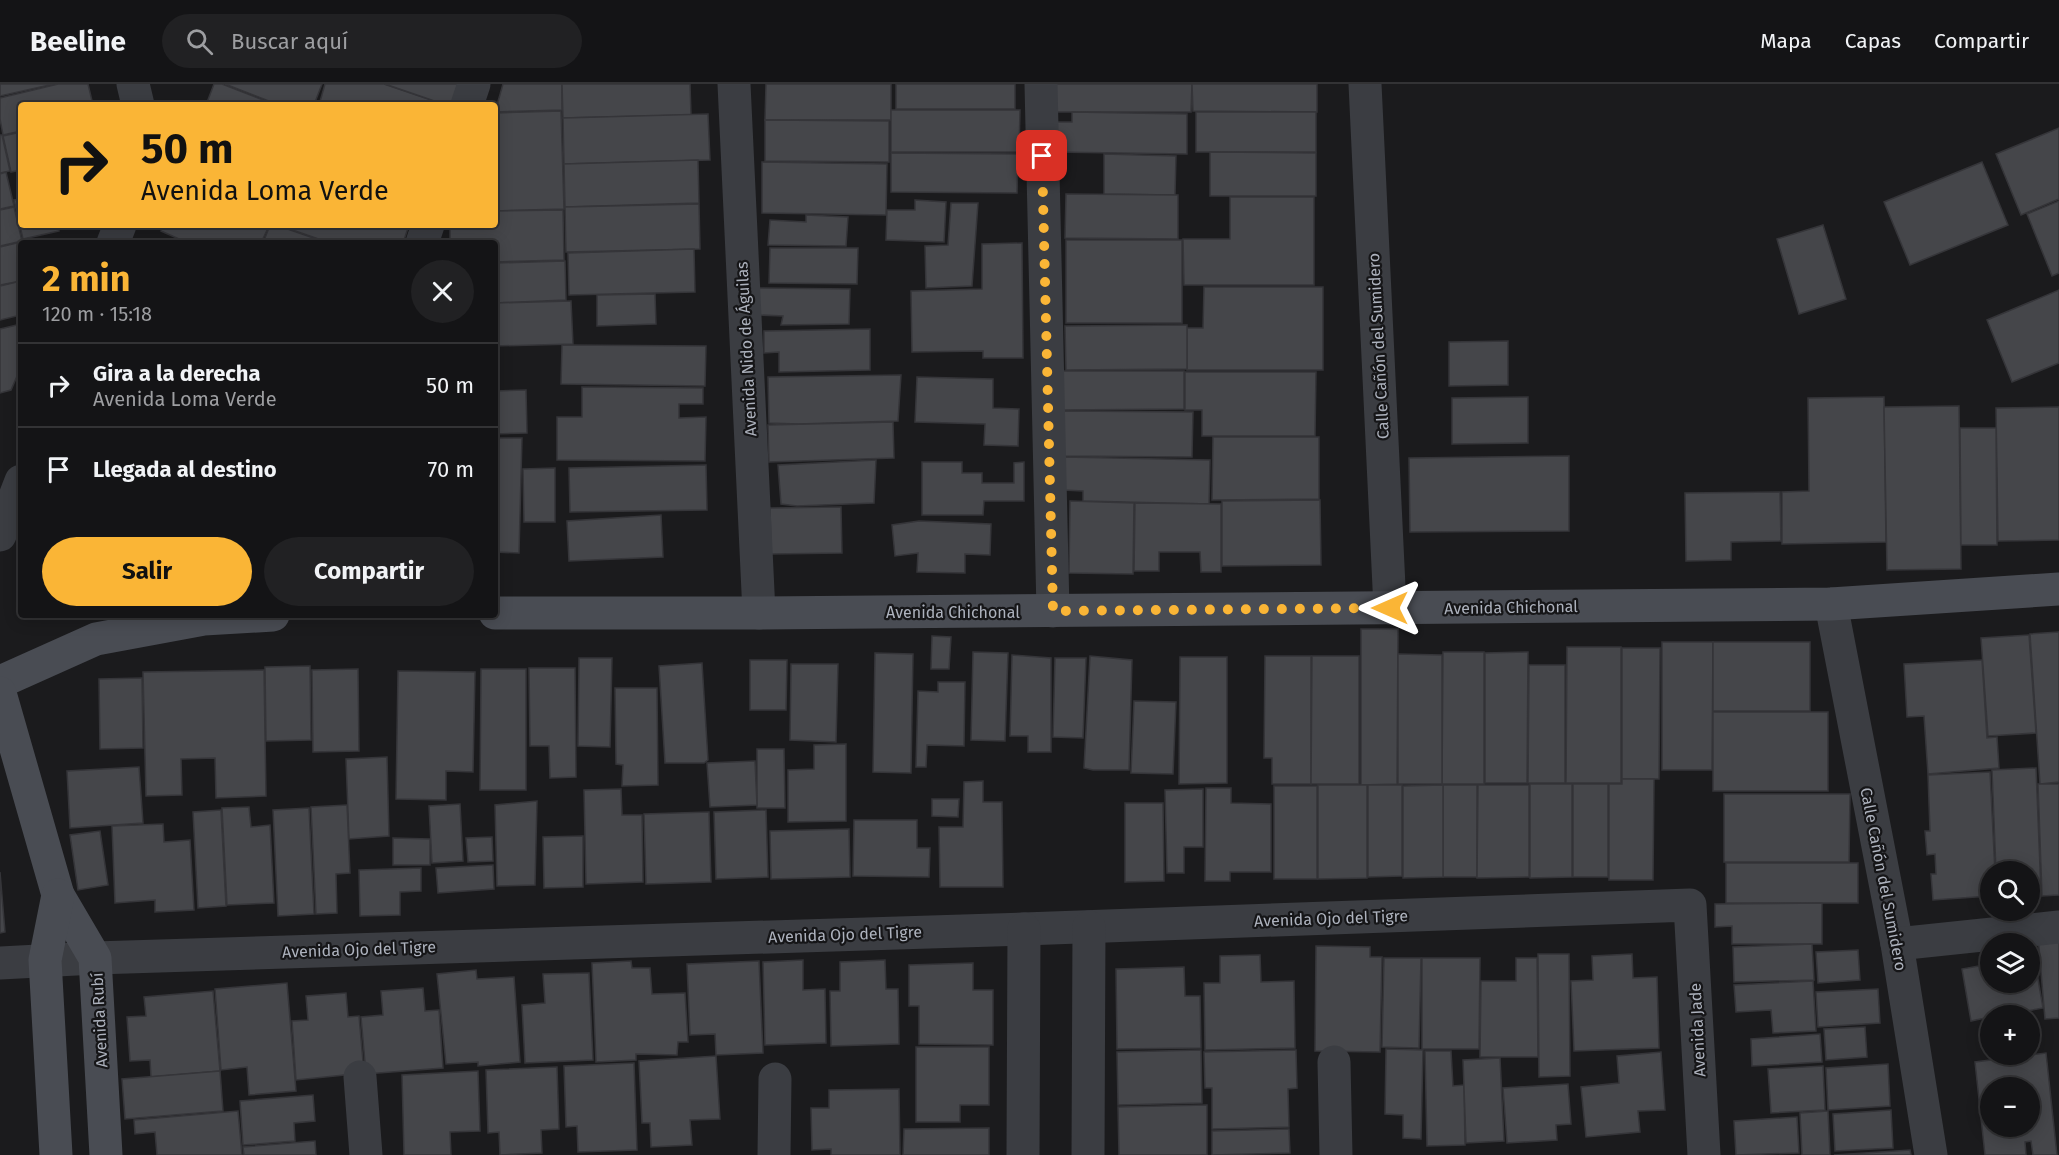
<!DOCTYPE html>
<html lang="es">
<head>
<meta charset="utf-8">
<style>
  body { margin:0; font-family:"Fira Sans",sans-serif; background:#212123; color:#f1f3f6; height:100vh; display:flex; flex-direction:column; font-size:22px; white-space:nowrap }
  * { box-sizing:border-box; margin:0 }
  p { font-size:20px; color:#9d9ea1 }
  .icon { flex:none; width:33px; height:33px; fill:none; stroke:currentColor; stroke-width:2; stroke-linecap:round; stroke-linejoin:round }
  .map { position:relative; flex:1; overflow:hidden }
  .drawer { position:absolute; left:18px; top:156px; width:480px; height:378px; display:flex; flex-direction:column; background:#141416; border-radius:6px; box-shadow:0 3px 15px #0003,0 0 0 2px #333335 }
  .drawer>* { flex:none }
  .banner { position:absolute; left:18px; top:18px; width:480px; height:126px; border-radius:6px; box-shadow:0 3px 15px #0003,0 0 0 2px #333335; background:#fab536; color:#111; overflow:hidden }
  .fabs { position:absolute; left:1980px; top:777px; display:grid; gap:12px }
  .fabs a { display:grid; place-items:center; width:60px; height:60px; border-radius:50%; background:#141416; box-shadow:0 3px 15px #0003,0 0 0 2px #333335; font-size:30px }
  .pin { position:absolute; display:grid; place-items:center; width:51px; height:51px; color:#fff; margin:-26px; border-radius:12px; box-shadow:0 3px 9px #0006 }
  .me { position:absolute; width:66px; margin:-33px; rotate:270deg; stroke-linejoin:round; filter:drop-shadow(0 0 4px #0008) }
  .turn { display:flex; align-items:center; gap:21px; height:126px; padding:0 24px; font-size:27px }
  .turn .icon { width:78px; height:78px; stroke-width:2.5 }
  .turn b { display:block; font-size:42px; line-height:51px }
  .round { display:grid; place-items:center; flex:none; width:63px; height:63px; border-radius:32px; background:#212123 }
  .headline { display:flex; align-items:center; justify-content:space-between; height:102px; padding:0 24px }
  h1 { font-size:36px; font-weight:700; line-height:45px; color:#fab536 }
  .action { display:flex; gap:12px; margin-top:auto; padding:12px 24px }
  .action a { flex:1; height:69px; border-radius:36px; background:#fab536; color:#111; font-size:24px; font-weight:700; line-height:69px; text-align:center }
  .action a+a { background:#212123; color:#f1f3f6 }
  ul { padding:0; list-style:none }
  li { display:flex; align-items:center; gap:18px; height:84px; padding:0 24px; border-top:2px solid #333335 }
  li div { flex:1 }
  li b { display:block; font-size:22px }
  li em { font-style:normal }
  header { display:flex; align-items:center; gap:36px; box-sizing:border-box; height:84px; padding:0 30px; background:#141416; border-bottom:2px solid #333335 }
  header strong { font-size:28px }
  nav { display:flex; gap:33px; margin-inline-start:auto; font-size:21px }
  .search { width:420px; height:54px; background:#212123; display:flex; align-items:center; gap:15px; box-sizing:border-box; padding:0 21px; border-radius:33px; color:#9d9ea1; font-size:22px }
  .map>svg:first-child { display:block }
  .building { fill:#45464a; stroke:#353539; stroke-width:1.5; fill-rule:evenodd }
  .lines { fill:none; stroke-linecap:round; stroke-linejoin:round }
  .street { stroke:#3b3d42; stroke-width:33 }
  .secondary { stroke:#494c53; stroke-width:33 }
  .route { stroke:#fab536; stroke-width:10; stroke-dasharray:0 18 }
  .labels { text-anchor:middle; stroke-width:4.5; stroke-linejoin:round; paint-order:stroke }
  .street-label { font-size:16px; fill:#adb2bd; stroke:#161618 }
</style>
</head>
<body>
<header>
<strong>Beeline</strong>
<div class="search"><svg class="icon" aria-label="search" viewBox="0 0 24 24"><circle cx="10" cy="10" r="6"/><path d="M15 15l6 6"/></svg>Buscar aquí</div>
<nav><a>Mapa</a><a>Capas</a><a>Compartir</a></nav>
</header>
<div class="map">
<svg width="2059" height="1071" viewBox="0 0 2059 1071">
  <rect width="100%" height="100%" fill="#1b1b1d"/>
  <g class="building">
    <path d="M0 0H54L0 12Z"/>
    <path d="M58 0H88L93 21H21V47L3 51 0 35V14Z"/>
    <path d="M214 0H222L276 21H206Z"/>
    <path d="M225 0H322L314 21H279Z"/>
    <path d="M325 0H384L446 21H319Z"/>
    <path d="M385 0H463L455 21H446Z"/>
    <path d="M503 0H562V26L495 28Z"/>
    <path d="M562 0H690L691 31 563 34Z"/>
    <path d="M766 0H891V36H765Z"/>
    <rect x="896" y="0" width="119" height="25"/>
    <path d="M1056 0H1192L1191 28H1056Z"/>
    <path d="M1192 0H1317V28L1193 27Z"/>
    <path d="M891 26H1020L1019 68H891Z"/>
    <path d="M561 27 564 125 495 127V29Z"/>
    <path d="M1072 28 1187 30V70L1053 68 1054 38H1072Z"/>
    <rect x="1196" y="28" width="120" height="40"/>
    <path d="M708 30 710 76 564 80 563 34Z"/>
    <path d="M765 36 889 37V78L765 77Z"/>
    <path d="M2059 44V115L2021 131 1996 70Z"/>
    <path d="M21 48V86L11 88 3 52Z"/>
    <path d="M0 51H2L10 87 0 89Z"/>
    <path d="M1210 68 1316 69V112H1210Z"/>
    <path d="M891 69 1018 70 1017 109 891 108Z"/>
    <path d="M1104 70 1176 72 1175 111 1104 110Z"/>
    <path d="M698 76 699 119 565 123 564 80Z"/>
    <path d="M762 78 887 80 886 131 762 129Z"/>
    <path d="M1982 78 2008 141 1910 181 1884 118Z"/>
    <path d="M6 88 14 122 0 125V90Z"/>
    <path d="M1066 110 1178 111V155L1065 154Z"/>
    <path d="M1230 113H1314V201H1184L1183 155H1230Z"/>
    <path d="M21 115V141H57L59 147 23 155 14 116Z"/>
    <path d="M915 116 946 118 944 158 886 156 887 126H915Z"/>
    <path d="M2059 117V189L2052 192 2027 130Z"/>
    <path d="M951 119H978L972 202 926 204 925 162 948 161Z"/>
    <path d="M699 120 700 165 566 168 565 123Z"/>
    <path d="M14 123 22 157 0 162V126Z"/>
    <path d="M563 126 564 176 495 178V159H450V141H495V127Z"/>
    <path d="M806 131 848 133 846 162 768 161 770 136 806 138Z"/>
    <path d="M163 141H266L269 142 261 159H188L161 147Z"/>
    <path d="M270 141H276L328 159H263Z"/>
    <path d="M278 141H409L403 159H330Z"/>
    <path d="M1823 141 1846 215 1799 230 1777 155Z"/>
    <rect x="1066" y="156" width="116" height="83"/>
    <path d="M21 158V197L0 201V163Z"/>
    <path d="M1022 159 1023 274H983V267L912 268 911 207 982 205V160Z"/>
    <path d="M770 164H858L857 200 769 199Z"/>
    <path d="M694 165 695 208 569 211 568 169Z"/>
    <path d="M565 177 566 216 495 219V179Z"/>
    <path d="M21 197V231L0 236V202Z"/>
    <path d="M1204 203H1323V286H1187V244H1203Z"/>
    <path d="M759 204 850 205 849 240 781 241 783 232 759 231Z"/>
    <path d="M2059 206V279L2012 298 1987 236Z"/>
    <path d="M655 210 656 240 597 242V211Z"/>
    <path d="M571 217 573 260 495 262V219Z"/>
    <path d="M21 240V283L11 306 0 309V245Z"/>
    <path d="M1187 241V285L1066 286 1065 242Z"/>
    <path d="M870 245V286L779 288V268L764 269V247Z"/>
    <path d="M1508 257V301L1449 302V258Z"/>
    <path d="M562 261 706 262 705 302 561 300Z"/>
    <path d="M1061 287H1184V325L1061 326Z"/>
    <path d="M1185 288H1316L1315 352H1202V326H1185Z"/>
    <path d="M901 291 898 337 798 340 769 339 768 293Z"/>
    <path d="M917 293 993 295V324L1019 325 1018 362 984 361 985 340 915 338Z"/>
    <path d="M582 303 703 304V320H679V334L706 333 705 377 557 376V333H582Z"/>
    <path d="M526 306 527 349 495 350V307Z"/>
    <path d="M1528 313V359L1452 360V314Z"/>
    <path d="M1884 313 1886 458 1782 460V408L1809 407 1808 314Z"/>
    <path d="M1959 322 1961 485 1887 486 1884 323Z"/>
    <path d="M2059 323V456L1998 457 1996 324Z"/>
    <path d="M1064 327 1193 328 1192 373 1063 372Z"/>
    <path d="M893 338 894 374 769 378 768 341Z"/>
    <path d="M1960 344H1996L1997 461H1961Z"/>
    <path d="M1213 353H1319V415L1212 416Z"/>
    <path d="M495 354H522L519 469 495 468Z"/>
    <path d="M1569 372V447L1410 448 1409 374Z"/>
    <path d="M1064 373 1210 376 1209 420 1083 417V407L1063 406Z"/>
    <path d="M876 376 874 419 797 422 781 420 778 381Z"/>
    <path d="M922 378H962V389H982V399H1014V379L1024 378V417H984L983 431H922Z"/>
    <path d="M706 381 707 426 570 428 569 384Z"/>
    <path d="M555 384V438H524L523 385Z"/>
    <path d="M1780 408 1781 457 1731 458V476L1686 477 1685 409Z"/>
    <path d="M1320 416 1321 481 1222 482V417Z"/>
    <path d="M1070 417 1134 419 1133 490 1069 489Z"/>
    <path d="M1135 419 1221 420V488H1201L1200 468H1159V487H1134Z"/>
    <path d="M841 423 842 469 771 470 770 424Z"/>
    <path d="M661 431 663 473 569 477 567 437Z"/>
    <path d="M919 437 991 440 990 471 965 470V489L917 488 918 469 895 472 892 441Z"/>
    <path d="M1361 545H1398L1397 700 1361 701Z"/>
    <path d="M2059 548V698L2040 700 2030 550Z"/>
    <path d="M2029 551 2036 649 1988 652 1981 554Z"/>
    <path d="M932 552 951 553 949 585H931Z"/>
    <path d="M1662 558H1713L1712 686H1662Z"/>
    <rect x="1713" y="558" width="97" height="69"/>
    <path d="M1567 563H1621V699H1566Z"/>
    <path d="M1622 564H1660L1659 695H1622Z"/>
    <path d="M973 568 1008 569 1005 657 971 656Z"/>
    <path d="M1443 568H1484V700H1442Z"/>
    <path d="M1528 568 1527 699H1485V569Z"/>
    <path d="M875 569 913 570 911 689 873 688Z"/>
    <path d="M1398 570 1442 571V700H1398Z"/>
    <path d="M1012 571 1051 574V668H1028V652H1010Z"/>
    <path d="M1090 572 1132 576 1129 686H1093L1084 684Z"/>
    <path d="M1265 572H1311V700H1272V674H1264Z"/>
    <path d="M1312 572H1359V700H1311Z"/>
    <path d="M1180 573H1227V699L1179 700Z"/>
    <path d="M579 574H612L610 663 578 662Z"/>
    <path d="M1055 574H1086L1083 654 1053 653Z"/>
    <path d="M750 576H787L786 626H750Z"/>
    <path d="M1982 576 1987 654 1997 653 1999 684 1928 690 1924 632 1907 633 1904 580Z"/>
    <path d="M702 579 708 676 704 679H665L659 582Z"/>
    <path d="M791 580H838L836 658 790 656Z"/>
    <path d="M1529 581H1565V699H1528Z"/>
    <path d="M310 582 311 656 266 657 265 583Z"/>
    <path d="M529 584H575L576 693 550 694 549 662H530Z"/>
    <path d="M358 585 359 667 313 668 312 586Z"/>
    <path d="M481 585H526V706H480Z"/>
    <path d="M264 586 266 712 216 714 215 674 181 675 182 711 146 712 143 588Z"/>
    <path d="M398 587 475 588 473 688 446 687V716L396 715Z"/>
    <path d="M142 594 143 664 100 665 99 595Z"/>
    <path d="M938 598H965L964 662 927 661 926 683H916L918 607 938 608Z"/>
    <path d="M615 604H657L658 701 622 702 623 681 616 680Z"/>
    <path d="M1134 617 1176 618 1173 690 1131 689Z"/>
    <rect x="1713" y="628" width="115" height="79"/>
    <path d="M846 660V737L788 738V686L814 685V661Z"/>
    <path d="M757 665H784L785 724H757Z"/>
    <path d="M387 673 389 752 349 755 346 675Z"/>
    <path d="M755 677 757 721 710 723 707 679Z"/>
    <path d="M139 683 143 739 70 744 67 687Z"/>
    <path d="M2036 684 2041 808 2030 809V788H1996L1992 686Z"/>
    <path d="M1990 688 1995 788H1990V812L1933 816 1931 790H1936L1935 770 1927 771 1925 747H1930L1928 691Z"/>
    <path d="M1622 695H1654L1653 796H1609V700H1622Z"/>
    <path d="M983 697V718H1002L1003 803H940L939 743H963L964 698Z"/>
    <path d="M1530 700H1572V793L1530 794Z"/>
    <rect x="1573" y="700" width="35" height="93"/>
    <path d="M2038 700H2059V811L2042 812Z"/>
    <path d="M1318 701H1367V794L1318 795Z"/>
    <path d="M1368 701H1402V792L1368 793Z"/>
    <rect x="1443" y="701" width="34" height="92"/>
    <path d="M1443 701V793L1403 794V702Z"/>
    <path d="M1478 701H1529V793L1477 794Z"/>
    <rect x="1274" y="702" width="43" height="93"/>
    <path d="M1206 704H1231V719L1271 720V788H1230V797H1205Z"/>
    <path d="M621 705 622 731H642L643 798 586 800 584 706Z"/>
    <path d="M1203 705V763H1184V789H1167L1165 706Z"/>
    <path d="M1724 710H1850L1849 778H1724Z"/>
    <path d="M932 715H959L958 733 932 732Z"/>
    <path d="M537 717 535 801 497 802 495 721Z"/>
    <path d="M1125 719H1163L1164 797 1125 798Z"/>
    <path d="M460 720 463 777 432 779 429 722Z"/>
    <path d="M347 721 350 789 336 790 337 829 316 830 311 723Z"/>
    <path d="M249 723 251 743 270 741 274 819 227 821 222 724Z"/>
    <path d="M309 724 314 830 278 832 273 726Z"/>
    <path d="M221 726 226 822 198 824 193 728Z"/>
    <path d="M766 726 768 793 716 795 714 728Z"/>
    <path d="M709 728 711 798 646 800 644 730Z"/>
    <path d="M854 736H917V764H930L929 793 853 792Z"/>
    <path d="M163 740 164 758 190 756 194 826 155 828V816L115 819 112 742Z"/>
    <path d="M849 745 850 793 771 795 770 747Z"/>
    <path d="M100 747 108 801 78 806 70 751Z"/>
    <path d="M583 752V803L544 804 543 753Z"/>
    <path d="M492 753 493 777 468 778 466 754Z"/>
    <path d="M393 754 430 755V781H393Z"/>
    <rect x="1726" y="779" width="132" height="40"/>
    <path d="M493 781 494 805 438 809 436 784Z"/>
    <path d="M421 784V807L400 808V831L360 832 359 786Z"/>
    <path d="M0 788 5 848 0 849Z"/>
    <path d="M1822 819V860H1732V842L1715 843V820Z"/>
    <path d="M2059 851V934L2045 935 2038 852Z"/>
    <path d="M1812 860 1814 896 1734 898 1733 863Z"/>
    <path d="M1316 862 1370 863V873H1382L1380 968 1315 967Z"/>
    <path d="M1858 866 1860 896 1818 899 1816 868Z"/>
    <path d="M1538 870H1569L1570 992 1539 993Z"/>
    <path d="M1632 870 1633 894 1657 893 1659 964 1574 967 1571 897 1593 896 1592 872Z"/>
    <path d="M1260 871 1261 898 1294 897 1295 964 1205 966 1204 899H1220V872Z"/>
    <path d="M2034 872 2043 924 2000 932H1990V933L1971 937 1962 885 1990 880V898H2030V873Z"/>
    <path d="M1384 874H1421L1419 964 1382 963Z"/>
    <path d="M1422 874H1480L1479 965H1422Z"/>
    <path d="M1516 874H1537L1538 973H1480L1481 897H1516Z"/>
    <path d="M803 876V906L825 905 826 959 765 961 763 878Z"/>
    <path d="M885 876 886 905H898L899 960 831 962 830 907H840V878Z"/>
    <path d="M631 877 632 884H650L652 910 685 909 688 958H678L677 971 636 970V976L596 978 592 879Z"/>
    <path d="M759 877 763 969 716 971 715 950 690 951 687 880Z"/>
    <path d="M973 879V906H993V961L919 960V922H909V881Z"/>
    <path d="M1184 883 1185 912H1200L1201 964 1117 965 1116 885Z"/>
    <path d="M476 886 477 895 514 893 520 978 478 982V978L446 980 437 890Z"/>
    <path d="M589 889 593 976 525 979 522 921 545 919 543 890Z"/>
    <path d="M1813 897 1816 947 1773 949 1771 926 1736 928 1734 901Z"/>
    <path d="M287 899 296 1007 249 1011 247 983 221 986 215 905Z"/>
    <path d="M423 904 425 927 439 926 443 984 366 990 361 933 383 931 381 907Z"/>
    <path d="M1878 905 1880 939 1818 943 1816 908Z"/>
    <path d="M213 907 220 987 151 993 150 976 130 977 127 933 146 932 144 913Z"/>
    <path d="M346 909 348 933 359 932 364 989 296 996 292 937 308 936 306 912Z"/>
    <path d="M1865 943 1867 973 1826 976 1824 945Z"/>
    <path d="M1820 950 1822 978 1752 982 1751 955Z"/>
    <path d="M916 963H989V1021H960V1038H916Z"/>
    <path d="M1386 965 1423 966 1421 1055 1403 1054V1031L1385 1030Z"/>
    <path d="M1201 966 1202 1019 1118 1021 1117 968Z"/>
    <path d="M1296 966 1297 1004 1288 1005 1289 1043 1212 1045V1004H1205L1204 968Z"/>
    <path d="M1425 967H1451L1453 1002 1464 1001 1465 1061 1427 1062Z"/>
    <path d="M1661 968 1665 1026 1638 1027 1640 1048 1586 1053 1581 1003 1619 999 1617 972Z"/>
    <path d="M2046 969 2057 1071H2033L2031 1057 2025 1058 2026 1071H1985L1975 978ZM1990 1004H2030V1042H1990Z"/>
    <path d="M716 972 720 1035 690 1036 692 1061 651 1063 650 1039H642L639 977Z"/>
    <path d="M1500 974 1504 1057 1466 1059 1463 976Z"/>
    <path d="M634 979 637 1066 578 1068 577 1042 566 1043 564 982Z"/>
    <path d="M1888 980 1890 1022 1828 1026 1826 984Z"/>
    <path d="M1823 982 1825 1026 1771 1029 1768 985Z"/>
    <path d="M557 983 559 1045 541 1046 542 1069 500 1071 499 1048 488 1049 486 986Z"/>
    <path d="M220 987 223 1027 125 1035 122 995Z"/>
    <path d="M478 987 480 1047 450 1048 451 1071H404L402 991Z"/>
    <path d="M1568 1000 1571 1040 1556 1041 1557 1056 1507 1059 1503 1004Z"/>
    <path d="M899 1005 900 1071H831V1065L812 1066 811 1024H829V1006Z"/>
    <path d="M313 1011 315 1037 294 1039 295 1057 243 1061 240 1017Z"/>
    <path d="M1207 1021V1071H1119L1118 1023Z"/>
    <path d="M1891 1026 1893 1064 1835 1067 1833 1030Z"/>
    <path d="M238 1027 242 1071H157L155 1048 135 1050 134 1036Z"/>
    <path d="M1828 1027 1830 1071H1802L1800 1029Z"/>
    <path d="M1797 1033 1799 1069 1736 1071 1734 1037Z"/>
    <path d="M989 1044V1071H903L904 1045Z"/>
    <path d="M1289 1045 1290 1069 1212 1071V1047Z"/>
    <path d="M315 1057 316 1071H244L243 1063Z"/>
    <path d="M1910 1066 1911 1071H1834Z"/>
  </g>
  <g class="lines">
    <g class="street">
      <path d="M133 0 138 21"/>
      <path d="M734 0 759 529"/>
      <path d="M1041 0 1053 527"/>
      <path d="M1365 0 1390 524"/>
      <path d="M467 21 474 0"/>
      <path d="M113 159 120 141"/>
      <path d="M422 159 428 141"/>
      <path d="M0 451 21 397"/>
      <path d="M1831 520 1897 860 1931 1071"/>
      <path d="M1897 860 2059 843"/>
      <path d="M0 879 95 874 1024 845 1690 821 1704 1071"/>
      <path d="M1334 978 1336 1071"/>
      <path d="M360 993 366 1071"/>
      <path d="M774 1071 775 995"/>
      <path d="M1023 1071 1024 845"/>
      <path d="M1088 1071 1089 843"/>
    </g>
    <g class="secondary">
      <path d="M495 529H759L1831 520 2059 505"/>
      <path d="M0 598 96 555 204 535 273 531"/>
      <path d="M0 609 58 811 95 874 106 1071"/>
      <path d="M56 1071 45 876 58 811"/>
    </g>
  </g>
  <g class="lines">
    <path class="route" d="M1042 72 1053 527 1390 524"/>
  </g>
  <g class="labels">
    <g class="street-label">
      <text transform="translate(1378 262) rotate(-93)" y="6">Calle Cañón del Sumidero</text>
      <text transform="translate(746 265) rotate(-93)" y="6">Avenida Nido de Águilas</text>
      <text transform="translate(1511 523) rotate(-1)" y="6">Avenida Chichonal</text>
      <text x="953" y="534">Avenida Chichonal</text>
      <text transform="translate(1884 795) rotate(79)" y="6">Calle Cañón del Sumidero</text>
      <text transform="translate(1331 834) rotate(-2)" y="6">Avenida Ojo del Tigre</text>
      <text transform="translate(845 850) rotate(-2)" y="6">Avenida Ojo del Tigre</text>
      <text transform="translate(359 865) rotate(-2)" y="6">Avenida Ojo del Tigre</text>
      <text transform="translate(99 936) rotate(-93)" y="6">Avenida Rubí</text>
      <text transform="translate(1697 946) rotate(-93)" y="6">Avenida Jade</text>
    </g>
  </g>
</svg>
<div class="fabs">
<a><svg class="icon" aria-label="search" viewBox="0 0 24 24"><circle cx="10" cy="10" r="6"/><path d="M15 15l6 6"/></svg></a>
<a><svg class="icon" aria-label="layers" viewBox="0 0 24 24"><path d="M12 4l9 5-9 5-9-5zM3 14l9 5 9-5"/></svg></a>
<a>+</a>
<a>−</a>
</div>
<div class="pin" style="left:1042px;top:72px;background:#d93025"><svg class="icon" aria-label="arrive" viewBox="0 0 24 24"><path d="M6 21V4h12l-3 4 3 4H6"/></svg></div>
<svg class="me" style="left:1390px;top:524px" viewBox="-20 -20 40 40"><path d="M0-17L14 15 0 8-14 15z" fill="#fab536" stroke="#fff" stroke-width="4"/></svg>
<div class="banner">
<div class="turn"><svg class="icon" aria-label="right" viewBox="0 0 24 24"><path d="M7 20v-9h11M14 6l5 5-5 5"/></svg><div><b>50 m</b>Avenida Loma Verde</div></div>
</div>
<section class="drawer">
<div class="headline"><div><h1>2 min</h1><p>120 m · 15:18</p></div><a class="round"><svg class="icon" aria-label="close" viewBox="0 0 24 24"><path d="M6 6l12 12M18 6L6 18"/></svg></a></div>
<ul>
<li><svg class="icon" aria-label="right" viewBox="0 0 24 24"><path d="M7 20v-9h11M14 6l5 5-5 5"/></svg><div><b>Gira a la derecha</b><p>Avenida Loma Verde</p></div><em>50 m</em></li>
<li><svg class="icon" aria-label="arrive" viewBox="0 0 24 24"><path d="M6 21V4h12l-3 4 3 4H6"/></svg><div><b>Llegada al destino</b></div><em>70 m</em></li>
</ul>
<div class="action"><a>Salir</a><a>Compartir</a></div>
</section>
</div>
</body>
</html>
